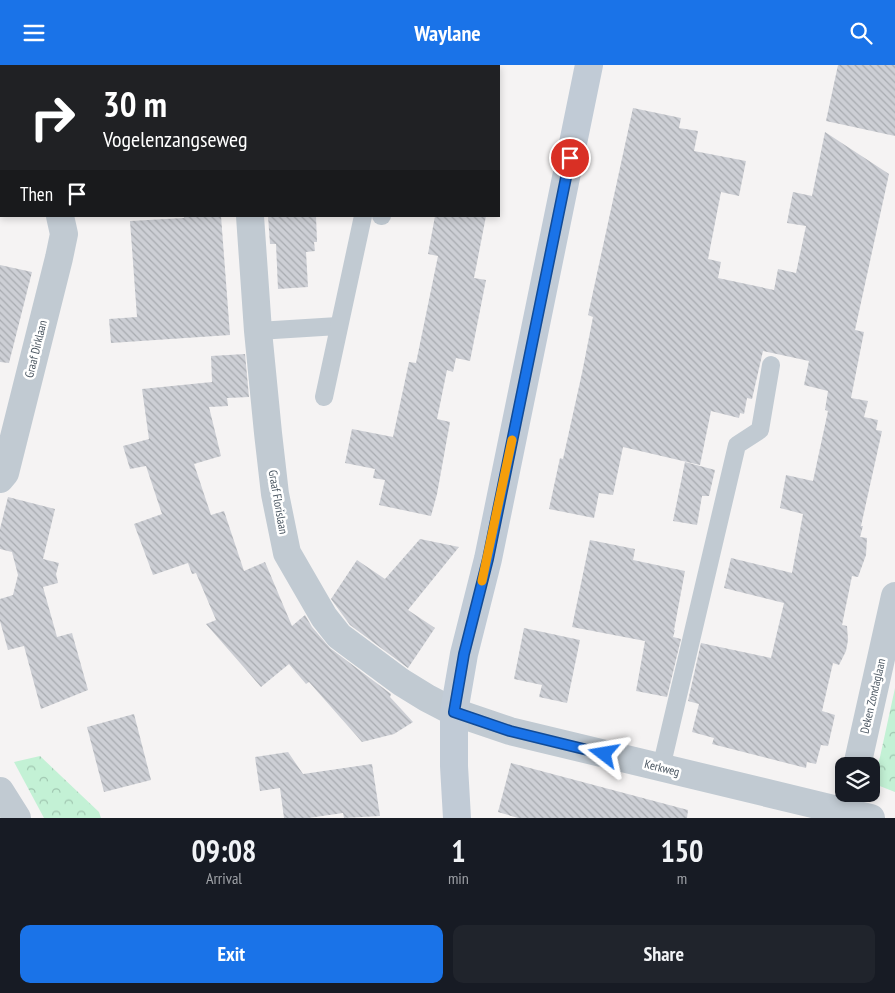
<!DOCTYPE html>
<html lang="en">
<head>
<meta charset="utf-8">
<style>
  body { margin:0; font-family:"PT Sans Narrow",sans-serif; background:#20242c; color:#f1f3f6; height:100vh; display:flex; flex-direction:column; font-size:19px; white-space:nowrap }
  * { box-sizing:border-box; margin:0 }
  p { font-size:16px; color:#9ea1a6 }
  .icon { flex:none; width:28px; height:28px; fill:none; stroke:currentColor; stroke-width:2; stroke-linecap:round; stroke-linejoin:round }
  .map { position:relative; height:753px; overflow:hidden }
  .side { display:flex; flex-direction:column; background:#171b24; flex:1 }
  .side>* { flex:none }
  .top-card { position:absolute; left:0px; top:0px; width:500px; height:152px; box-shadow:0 2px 8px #0003; background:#202124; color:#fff; overflow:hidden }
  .buttons { position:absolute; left:835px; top:692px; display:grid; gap:10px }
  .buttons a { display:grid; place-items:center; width:45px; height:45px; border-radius:10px; background:#171b24; box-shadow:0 2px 8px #0003; font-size:25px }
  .pin { position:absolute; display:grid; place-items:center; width:42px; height:42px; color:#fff; margin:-21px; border:2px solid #fff; border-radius:50%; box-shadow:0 1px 5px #0007 }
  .me { position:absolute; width:55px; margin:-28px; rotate:284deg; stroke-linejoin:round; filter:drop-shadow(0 0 4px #0008) }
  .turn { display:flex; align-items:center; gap:18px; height:105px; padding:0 20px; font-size:22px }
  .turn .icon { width:65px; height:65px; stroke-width:2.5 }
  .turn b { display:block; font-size:35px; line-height:42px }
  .then { display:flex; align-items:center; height:48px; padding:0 20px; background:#0003; gap:10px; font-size:19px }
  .eta { display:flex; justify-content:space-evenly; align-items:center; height:85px; text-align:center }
  .eta b { font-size:30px; font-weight:600; line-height:35px }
  .action { display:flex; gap:10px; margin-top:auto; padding:10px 20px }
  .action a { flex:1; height:58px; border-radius:10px; background:#1a73e8; color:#fff; font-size:20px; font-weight:600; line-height:58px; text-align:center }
  .action a+a { background:#20242c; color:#f1f3f6 }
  header { display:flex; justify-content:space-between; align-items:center; height:65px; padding:0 20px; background:#1a73e8; color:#fff; font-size:22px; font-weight:600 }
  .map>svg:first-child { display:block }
  .forest { fill:url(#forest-crowns) }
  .building { fill:url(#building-back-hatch) }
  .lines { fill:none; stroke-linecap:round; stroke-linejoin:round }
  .lane { stroke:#c1cad2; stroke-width:18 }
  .street { stroke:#c1cad2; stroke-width:28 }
  .secondary { stroke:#c1cbd6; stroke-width:28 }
  .route-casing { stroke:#114b97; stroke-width:12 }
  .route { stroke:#1a73e8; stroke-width:9 }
  .slow { stroke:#f59e0b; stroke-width:9 }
  .labels { text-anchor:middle; stroke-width:5; stroke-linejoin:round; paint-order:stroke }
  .street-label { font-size:12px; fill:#4a5661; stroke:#fff }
</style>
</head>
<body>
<header><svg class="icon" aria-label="menu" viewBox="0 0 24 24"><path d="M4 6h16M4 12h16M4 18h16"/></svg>Waylane<svg class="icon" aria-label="search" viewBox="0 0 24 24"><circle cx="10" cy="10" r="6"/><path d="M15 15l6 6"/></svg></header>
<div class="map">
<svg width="895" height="753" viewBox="0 0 895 753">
  <defs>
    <pattern id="forest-crowns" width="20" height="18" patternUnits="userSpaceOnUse" patternTransform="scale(1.25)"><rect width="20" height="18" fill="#c3f1d5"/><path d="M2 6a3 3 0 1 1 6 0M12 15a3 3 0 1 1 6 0" fill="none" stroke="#a0c6b0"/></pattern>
    <pattern id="building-back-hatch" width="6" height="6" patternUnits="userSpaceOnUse" patternTransform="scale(1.25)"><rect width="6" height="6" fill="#cdcfd5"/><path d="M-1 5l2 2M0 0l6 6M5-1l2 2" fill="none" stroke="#a8abb0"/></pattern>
  </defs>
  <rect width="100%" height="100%" fill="#f5f3f3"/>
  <g class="forest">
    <path d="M895 623V727L872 718 880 692Z"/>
    <path d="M40 691 99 747 101 753H44L14 697Z"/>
  </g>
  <g class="building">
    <path d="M838 0H895V71L826 56Z"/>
    <path d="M633 43 681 53 679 63 698 66 694 86 746 96 739 131 721 127 708 194 721 197 718 213 774 225 778 204 796 208 806 161 787 158 790 142 793 127 812 131 825 67 889 109 855 265 864 267 851 333 868 336 864 352 878 355 876 365 882 366 861 461H863L860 472 867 473 866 490 858 512 852 511 842 560 847 561 848 575 846 586 839 600 833 598 822 646 835 650 828 681 821 680 816 699 807 697 806 703 712 679 714 673 692 667 699 639 688 636 701 578 771 593 784 538 724 523 731 493 792 508 803 449 780 443 786 410 813 416 828 346 825 345 828 326 804 320 809 296 763 286 752 334 747 333 744 349 740 348 739 353 711 346 700 400 623 382 613 430 599 428 594 453 549 444 560 393 563 394 582 308 593 252 588 250Z"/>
    <path d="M184 151H221L230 270 111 278 109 254 137 252 130 156 184 153Z"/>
    <path d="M268 151H316L317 177H314L315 186 306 187 308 222 278 224 276 179H270Z"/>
    <path d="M435 151H486L474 213 486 215 470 296 456 293 453 307 447 305 437 354 450 357 437 429 431 451 379 440 385 415 373 413 375 404 345 398 352 364 393 372 409 297 416 298 438 191 428 189Z"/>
    <path d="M0 200 32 207 9 298 0 297Z"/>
    <path d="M245 289 249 332 227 333 228 341 209 342 221 391 194 399 211 450 224 446 244 506 265 497 292 561 305 550 312 562 330 583 391 629 390 632 413 657 394 669 362 677 309 617 306 619 289 599 261 622 206 559 216 555 196 508 192 509 188 498 153 510 134 459 162 449 146 401 130 404 123 381 149 374 142 324 212 317 211 291Z"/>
    <path d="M685 397 715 405 709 431H702L697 460 673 456Z"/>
    <path d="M8 432 55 444 43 494 59 498 56 509 58 518 43 522 57 572 72 568 88 625 41 644 24 581 8 585 0 556V534L13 530 18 510 12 487 0 484V464Z"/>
    <path d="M420 474 459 482 408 545 435 563 408 603 350 560 331 534 357 495 385 514Z"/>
    <path d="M590 475 635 484 633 495 685 506 674 565H675L673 572 681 574 667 632 636 626 645 576 572 562Z"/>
    <path d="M524 563 580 575 567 638 539 632 542 620 514 614Z"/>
    <path d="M134 649 151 715 104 727 87 662Z"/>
    <path d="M288 687 303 709 372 699 380 751 344 753 343 748 308 753H284L280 723 260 726 255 692Z"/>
    <path d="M511 698 688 745 687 753H518L498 747Z"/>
  </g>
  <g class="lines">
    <g class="lane">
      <path d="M381 151H382"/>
      <path d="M258 266 338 261"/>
      <path d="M324 332 363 151"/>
      <path d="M661 703 737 380 760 365 771 300"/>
    </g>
    <g class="street">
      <path d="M242 0V1"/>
      <path d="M0 37H1"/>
      <path d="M250 151 258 266 268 368 275 429 287 488 324 552 339 571 401 617 427 633 454 647 510 666 871 753"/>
      <path d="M0 414 5 408 59 193 64 169 60 151"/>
      <path d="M857 701 895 531"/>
      <path d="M0 726 17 753"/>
    </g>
    <path class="secondary" d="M457 753 454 701V647L464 589 488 494 589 0"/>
  </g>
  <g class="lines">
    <g class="route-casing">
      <path id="route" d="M570 93 488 494 464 589 454 647 510 666 604 689"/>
    </g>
    <use href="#route" class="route"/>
    <path class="slow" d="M482 516 512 375"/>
  </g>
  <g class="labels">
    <g class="street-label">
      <text transform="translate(36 284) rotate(-76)" y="4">Graaf Dirklaan</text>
      <text transform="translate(278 437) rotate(80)" y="4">Graaf Florislaan</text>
      <text transform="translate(873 631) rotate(-77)" y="4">Deken Zondaglaan</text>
      <text transform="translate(662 703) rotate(14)" y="4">Kerkweg</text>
    </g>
  </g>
</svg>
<div class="buttons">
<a><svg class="icon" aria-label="layers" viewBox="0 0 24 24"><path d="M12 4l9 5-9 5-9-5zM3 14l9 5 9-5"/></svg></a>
</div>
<div class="pin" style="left:570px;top:93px;background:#d93025"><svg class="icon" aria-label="arrive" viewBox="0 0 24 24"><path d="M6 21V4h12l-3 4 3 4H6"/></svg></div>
<svg class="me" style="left:604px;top:689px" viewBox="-20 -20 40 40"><path d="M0-17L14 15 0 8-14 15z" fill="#1a73e8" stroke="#fff" stroke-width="4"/></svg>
<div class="top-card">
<div class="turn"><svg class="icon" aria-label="right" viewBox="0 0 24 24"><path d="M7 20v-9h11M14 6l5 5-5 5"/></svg><div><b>30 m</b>Vogelenzangseweg</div></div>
<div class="then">Then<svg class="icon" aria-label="arrive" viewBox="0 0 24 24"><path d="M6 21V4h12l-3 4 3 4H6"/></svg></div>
</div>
</div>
<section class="side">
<div class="eta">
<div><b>09:08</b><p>Arrival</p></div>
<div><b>1</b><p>min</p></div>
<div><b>150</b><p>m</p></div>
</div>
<div class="action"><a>Exit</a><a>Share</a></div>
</section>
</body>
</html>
